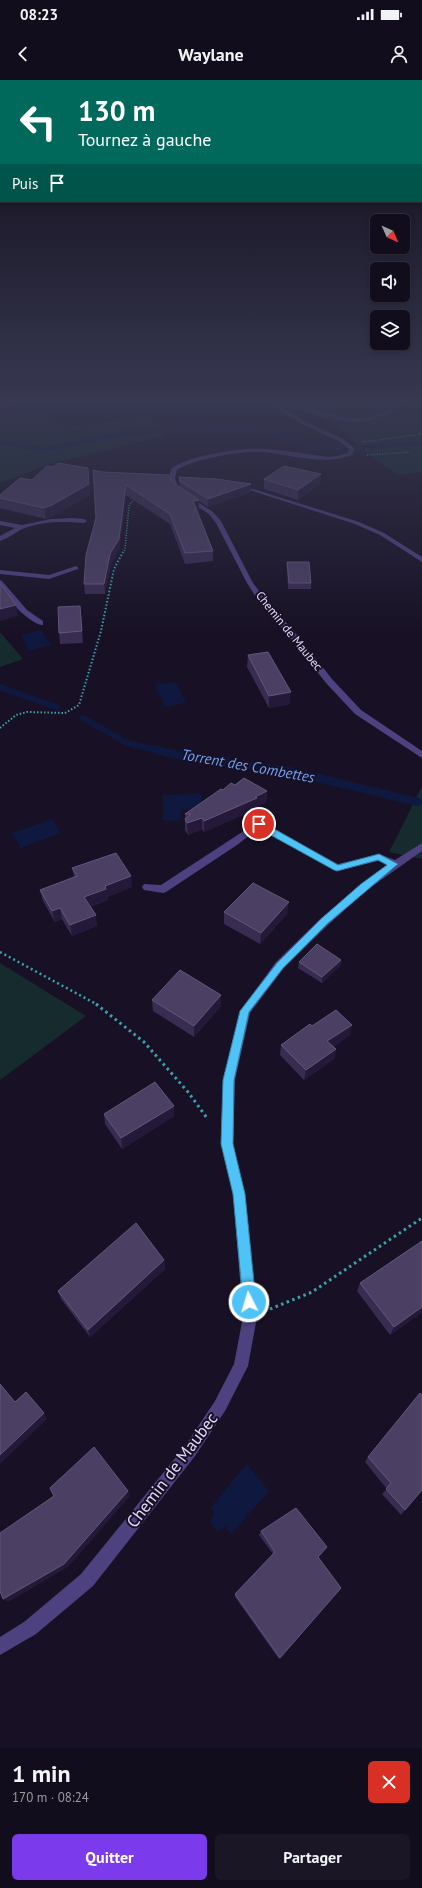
<!DOCTYPE html>
<html lang="fr">
<head>
<meta charset="utf-8">
<style>
  body { margin:0; font-family:"PT Sans",sans-serif; background:#1b1625; color:#f1f3f6; height:100vh; display:flex; flex-direction:column; font-size:15px; white-space:nowrap }
  * { box-sizing:border-box; margin:0 }
  p { font-size:13px; color:#9c9ca3 }
  .icon { flex:none; width:22px; height:22px; fill:none; stroke:currentColor; stroke-width:2; stroke-linecap:round; stroke-linejoin:round }
  .map { position:relative; height:1668px; overflow:hidden }
  .details { display:flex; flex-direction:column; background:#120d1c; flex:1 }
  .details>* { flex:none }
  .top-card { position:absolute; left:0px; top:0px; width:422px; height:122px; box-shadow:0 2px 6px #0003,0 0 0 1px #312d3b; background:#00695c; color:#fff; overflow:hidden }
  .needle { width:26px; rotate:135deg }
  .tools { position:absolute; left:370px; top:134px; display:grid; gap:8px }
  .tools a { display:grid; place-items:center; width:40px; height:40px; border-radius:6px; background:#120d1c; box-shadow:0 2px 6px #0003,0 0 0 1px #312d3b; font-size:20px }
  .pin { position:absolute; display:grid; place-items:center; width:34px; height:34px; color:#fff; margin:-17px; border:2px solid #fff; border-radius:50%; box-shadow:0 1px 4px #0007 }
  .me { position:absolute; width:44px; margin:-22px; rotate:355deg; stroke-linejoin:round; filter:drop-shadow(0 0 3px #0008) }
  .turn { display:flex; align-items:center; gap:14px; height:84px; padding:0 12px; font-size:18px }
  .turn .icon { width:52px; height:52px; stroke-width:2.5 }
  .turn b { display:block; font-size:28px; line-height:34px }
  .then { display:flex; align-items:center; height:38px; padding:0 12px; background:#0003; gap:8px; font-size:15px }
  .round { display:grid; place-items:center; flex:none; width:42px; height:42px; border-radius:6px; background:#1b1625 }
  .summary { display:flex; align-items:center; justify-content:space-between; height:68px; padding:0 12px }
  h1 { font-size:24px; font-weight:700; line-height:30px }
  .action { display:flex; gap:8px; margin-top:auto; padding:8px 12px }
  .action a { flex:1; height:46px; border-radius:6px; background:#7c3aed; color:#fff; font-size:16px; font-weight:700; line-height:46px; text-align:center }
  .action a+a { background:#1b1625; color:#f1f3f6 }
  .status { display:flex; justify-content:space-between; align-items:center; height:28px; padding:0 20px; background:#120d1c; direction:ltr }
  .status svg { height:11px; fill:currentColor }
  header { display:flex; justify-content:space-between; align-items:center; height:52px; padding:0 12px; background:#120d1c; font-size:18px; font-weight:700 }
  .map>svg:first-child { display:block }
  .green { fill:#152b2e }
  .water { fill:#0f1940 }
  .lines { fill:none; stroke-linecap:round; stroke-linejoin:round }
  .stream-far2 { stroke:#0f1940; stroke-width:4.5 }
  .stream-far1 { stroke:#0f1940; stroke-width:6 }
  .stream { stroke:#0f1940; stroke-width:8 }
  .path-far3 { stroke:#3ba2ad; stroke-width:1.5; stroke-dasharray:1 1.5; stroke-linecap:butt }
  .path-far2 { stroke:#3ba2ad; stroke-width:2; stroke-dasharray:1.5 2; stroke-linecap:butt }
  .path-far1 { stroke:#3ba2ad; stroke-width:2.5; stroke-dasharray:2 3; stroke-linecap:butt }
  .path { stroke:#3ba2ad; stroke-width:3; stroke-dasharray:2.5 3.5; stroke-linecap:butt }
  .minor { fill:#4d417f; fill-rule:evenodd }
  .wall { fill:#392c51 }
  .shaded-wall { fill:#241938 }
  .building { fill:#4b3f63; stroke:#63577b }
  .route { fill:#4fc3f7; stroke:#337fa1 }
  .labels { text-anchor:middle; stroke-width:4; stroke-linejoin:round; paint-order:stroke }
  .far-street-label { font-size:12px; fill:#e2d9fb; stroke:#181125 }
  .water-label { font-size:15px; font-style:italic; fill:#71a2f1; stroke:#181125 }
  .near-street-label { font-size:17px; fill:#e2d9fb; stroke:#181125 }
</style>
</head>
<body>
<div class="status"><b>08:23</b><svg viewBox="0 0 49 12"><path d="M0 12V9h3v3zM5 12V6h3v6zM10 12V3h3v9zM15 12V0h3v12zM26 1h20v11H26zM47 4h2v5h-2z"/></svg></div>
<header><svg class="icon" aria-label="back" viewBox="0 0 24 24"><path d="M15 5l-7 7 7 7"/></svg>Waylane<svg class="icon" aria-label="person" viewBox="0 0 24 24"><circle cx="12" cy="8" r="4"/><path d="M4 21q1-7 8-7t8 7"/></svg></header>
<div class="map">
<svg width="422" height="1668" viewBox="0 0 422 1668">
  <rect width="100%" height="100%" fill="#181125"/>
  <g class="green">
    <path d="M289 319H422V392L398 395 377 381 331 342 275 322Z"/>
    <path d="M39 334 71 347 150 335 165 356 50 384 0 403V335Z"/>
    <path d="M0 552 23 579 0 587Z"/>
    <path d="M422 706V779L389 772Z"/>
    <path d="M0 883 86 936 0 1000Z"/>
  </g>
  <g class="water">
    <path d="M41 550 51 565 28 571 22 555Z"/>
    <path d="M176 602 186 623 165 627 155 605Z"/>
    <path d="M201 714 202 728 182 729 180 741 163 740V715Z"/>
    <path d="M52 739 60 753 21 768 12 753Z"/>
    <path d="M247 1384 269 1411 231 1454 225 1446 218 1452 210 1441 215 1434 211 1427Z"/>
  </g>
  <g class="lines">
    <path class="stream-far2" d="M0 362 43 370 132 352 248 349 266 351 318 368H356L422 363"/>
    <g class="stream-far1">
      <path d="M0 607 56 627"/>
      <path d="M83 638 127 663 162 671"/>
    </g>
    <path class="stream" d="M157 670 188 677 285 690 418 722"/>
    <g class="path-far3">
      <path d="M363 362 422 354"/>
      <path d="M367 375 410 372"/>
      <path d="M123 473 125 469 129 426 135 418"/>
    </g>
    <path class="path-far2" d="M0 648 16 635 27 632 65 633 79 625 101 551 114 489 123 472"/>
    <path class="path-far1" d="M0 872 98 925"/>
    <g class="path">
      <path d="M96 924 144 962 188 1012 207 1038"/>
      <path d="M270 1229 312 1212 422 1138"/>
    </g>
    <g class="minor">
      <path d="M262 319C266 319 269 321 273 321 283 324 293 324 303 327 336 336 374 350 400 319H405C398 328 390 333 380 337 344 351 313 330 278 325L304 341 343 359 354 368 352 375C323 386 293 375 264 372 244 370 193 379 177 390L175 398 179 410 213 432 221 441 253 503 269 524 293 550 332 599 361 630 422 671V678L355 634 326 603 287 554 263 528 247 503 216 443 209 434 173 411 169 398 171 389C185 376 244 367 264 369 285 370 307 374 328 377L338 376 348 373 349 369 339 361 300 343Z"/>
      <path d="M237 404 359 442 384 453 422 477V482L380 455 355 444 237 406Z"/>
      <path d="M73 438 84 439 87 441 84 443C63 441 42 441 22 449 15 453 8 458 0 461V456L15 448 0 445V441L22 445 51 439Z"/>
      <path d="M76 486 78 487V489L49 499 0 494V490L49 495Z"/>
      <path d="M0 500 2 501 27 530 43 541V545C32 546 3 516 0 507 0 504 0 502 0 500Z"/>
      <path d="M259 741 338 784 379 774 395 780 422 763V771L367 810 328 845 284 888 250 933 235 1000 233 1064 245 1114 257 1237 248 1286 225 1331 195 1376 93 1506 36 1554 0 1575V1557L24 1542 81 1494 185 1366 215 1321 234 1284 243 1237 233 1114 221 1064 223 1000 240 931 276 882 320 839 361 804 388 785 378 781 337 791 259 748 237 765 166 812 163 813 144 810 142 807 144 804 161 805Z"/>
    </g>
  </g>
  <g class="wall">
    <path d="M0 319H18L10 327H0Z"/>
    <path d="M88 388 90 415 53 436 46 439 0 428V415L32 400Z"/>
    <path d="M103 392 172 402 180 407 179 405V397L251 404V412L208 427 199 421V430H197L213 471V481L185 484 170 444 126 415 119 470 111 484 105 514H85L84 504 96 438Z"/>
    <path d="M264 399 320 404 298 420 264 409Z"/>
    <path d="M287 482 311 503V509H288L287 488Z"/>
    <path d="M81 537 83 563 60 564 59 553Z"/>
    <path d="M248 575 290 624 269 628 247 587Z"/>
    <path d="M235 705 267 711 266 722 256 727V729L204 752 202 749 188 755 185 750V734L223 710Z"/>
    <path d="M72 788 132 807 107 817 108 820 90 827 97 846 72 856 62 839 55 842 43 821 40 810 74 797Z"/>
    <path d="M224 832 287 834 260 864 224 844Z"/>
    <path d="M341 880 340 886 322 903 298 888 299 882Z"/>
    <path d="M221 915V926L194 957 153 931 152 920Z"/>
    <path d="M312 946 350 955 333 967 336 969 334 979 304 1000 280 975 281 965Z"/>
    <path d="M104 1034 174 1036 122 1069 105 1044Z"/>
    <path d="M422 1161V1232L390 1255 357 1211 360 1203Z"/>
    <path d="M164 1180 165 1189 90 1257 61 1219 58 1211Z"/>
    <path d="M420 1313 405 1430 401 1435 382 1414 387 1409 365 1382 368 1377Z"/>
    <path d="M261 1451 327 1467 318 1477 280 1578 279 1579 235 1517V1514L273 1474 259 1455Z"/>
  </g>
  <g class="shaded-wall">
    <path d="M9 319H18L10 327Z"/>
    <path d="M88 388 90 415 53 436 46 439 44 428Z"/>
    <path d="M321 394 320 404 298 420V410Z"/>
    <path d="M251 404V412L208 427V419Z"/>
    <path d="M126 405V415L119 470 111 484 105 514 104 504Z"/>
    <path d="M199 420V430L194 432 193 421Z"/>
    <path d="M16 525 18 536 0 541V529Z"/>
    <path d="M291 612 290 624 269 628V616Z"/>
    <path d="M267 711 266 722 256 727V729L204 752V741Z"/>
    <path d="M202 738V749L188 755 187 743Z"/>
    <path d="M131 796 132 807 107 817 108 820 86 828 84 817 105 806Z"/>
    <path d="M289 822 287 834 260 864 261 853Z"/>
    <path d="M60 828 62 839 55 842 52 831Z"/>
    <path d="M96 835 97 846 72 856 70 845Z"/>
    <path d="M341 880 340 886 322 903V897Z"/>
    <path d="M221 915V926L194 957V946Z"/>
    <path d="M352 945 350 955 326 972 327 961Z"/>
    <path d="M336 969 334 979 304 1000 306 990Z"/>
    <path d="M174 1026V1036L122 1069 121 1058Z"/>
    <path d="M164 1180 165 1189 90 1257 88 1250Z"/>
    <path d="M422 1227V1232L390 1255 394 1247Z"/>
    <path d="M44 1333 47 1339 0 1384V1375Z"/>
    <path d="M128 1411 130 1416 68 1487 8 1522 3 1519Z"/>
  </g>
  <g class="building">
    <path d="M58 383 88 388 89 404 52 425 44 428 0 418V415L20 398 32 400 47 386 53 387Z"/>
    <path d="M284 386 321 394 298 410 264 399Z"/>
    <path d="M93 390 103 392 169 395 172 402 199 420 193 421 213 471 185 473 170 434 126 405 119 459 110 474 104 504H84L86 475 96 438Z"/>
    <path d="M179 397 216 399 251 404 208 419 180 401Z"/>
    <path d="M287 482H309L311 503H289Z"/>
    <path d="M0 503 16 525 0 529Z"/>
    <path d="M80 526 82 551 59 553 58 527Z"/>
    <path d="M268 572 291 612 269 616 248 575Z"/>
    <path d="M244 698 267 711 255 717 257 718 204 741 202 738 187 743 185 739 191 734H185L221 709 223 710 231 703 235 705Z"/>
    <path d="M116 773 131 796 105 806 106 809 84 817 96 835 70 845 60 828 52 831 40 810 77 796 72 788Z"/>
    <path d="M253 803 289 822 261 853 224 832Z"/>
    <path d="M317 864 341 880 322 897 299 882Z"/>
    <path d="M180 890 221 915 194 946 152 920Z"/>
    <path d="M336 930 352 945 327 961 336 969 306 990 281 965 310 944 312 946Z"/>
    <path d="M155 1002 174 1026 121 1058 104 1034Z"/>
    <path d="M136 1143 164 1180 88 1250 58 1211Z"/>
    <path d="M422 1161V1227L394 1247 360 1203Z"/>
    <path d="M0 1304 15 1322 26 1312 44 1333 0 1375Z"/>
    <path d="M420 1313 422 1315V1410L405 1430 386 1409 391 1403 368 1377Z"/>
    <path d="M94 1367 128 1411 64 1484 3 1519 0 1511V1453L54 1416 50 1408Z"/>
    <path d="M296 1428 327 1467 318 1477 341 1508 280 1578 235 1514 275 1472 261 1451Z"/>
  </g>
  <linearGradient id="sky" x2="0" y2="1"><stop stop-color="#0d0914"/><stop offset="0.58" stop-color="#373851"/><stop offset="1" stop-color="#373851" stop-opacity="0"/></linearGradient>
  <rect width="422" height="552" fill="url(#sky)"/>
  <path class="route" d="M256 742H262L338 785 379 774 398 784 327 844 283 888 249 932 234 1000 233 1064 245 1114 256 1222 254 1227 249 1229 245 1227 243 1222 233 1114 221 1064 223 1000 240 931 277 883 321 839 361 804 387 785 378 780 337 791 334 790 256 747Z"/>
  <g class="labels">
    <g class="far-street-label">
      <text transform="translate(289 551) rotate(51)" y="4">Chemin de Maubec</text>
    </g>
    <g class="water-label">
      <text transform="translate(248 686) rotate(10)" y="5">Torrent des Combettes</text>
    </g>
    <g class="near-street-label">
      <text transform="translate(172 1390) rotate(-53)" y="6">Chemin de Maubec</text>
    </g>
  </g>
</svg>
<div class="tools">
<a><svg class="needle" viewBox="-14 -14 28 28"><path d="M0-13l5 13h-10z" fill="#e53935"/><path d="M0 13l5-13h-10z" fill="#9c9ca3"/></svg></a>
<a><svg class="icon" aria-label="sound" viewBox="0 0 24 24"><path d="M4 9h4l5-4v14l-5-4H4zM17 9q2 3 0 6"/></svg></a>
<a><svg class="icon" aria-label="layers" viewBox="0 0 24 24"><path d="M12 4l9 5-9 5-9-5zM3 14l9 5 9-5"/></svg></a>
</div>
<div class="pin" style="left:259px;top:744px;background:#d93025"><svg class="icon" aria-label="arrive" viewBox="0 0 24 24"><path d="M6 21V4h12l-3 4 3 4H6"/></svg></div>
<svg class="me" style="left:249px;top:1222px" viewBox="-20 -20 40 40"><circle r="17" fill="#4fc3f7" stroke="#fff" stroke-width="3"/><path d="M0-11L8 9 0 5-8 9z" fill="#fff"/></svg>
<div class="top-card">
<div class="turn"><svg class="icon" aria-label="left" viewBox="0 0 24 24"><path d="M17 20v-9H6M10 6l-5 5 5 5"/></svg><div><b>130 m</b>Tournez à gauche</div></div>
<div class="then">Puis<svg class="icon" aria-label="arrive" viewBox="0 0 24 24"><path d="M6 21V4h12l-3 4 3 4H6"/></svg></div>
</div>
</div>
<section class="details">
<div class="summary"><div><h1>1 min</h1><p>170 m · 08:24</p></div><a class="round" style="background:#d93025;color:#fff"><svg class="icon" aria-label="close" viewBox="0 0 24 24"><path d="M6 6l12 12M18 6L6 18"/></svg></a></div>
<div class="action"><a>Quitter</a><a>Partager</a></div>
</section>
</body>
</html>
